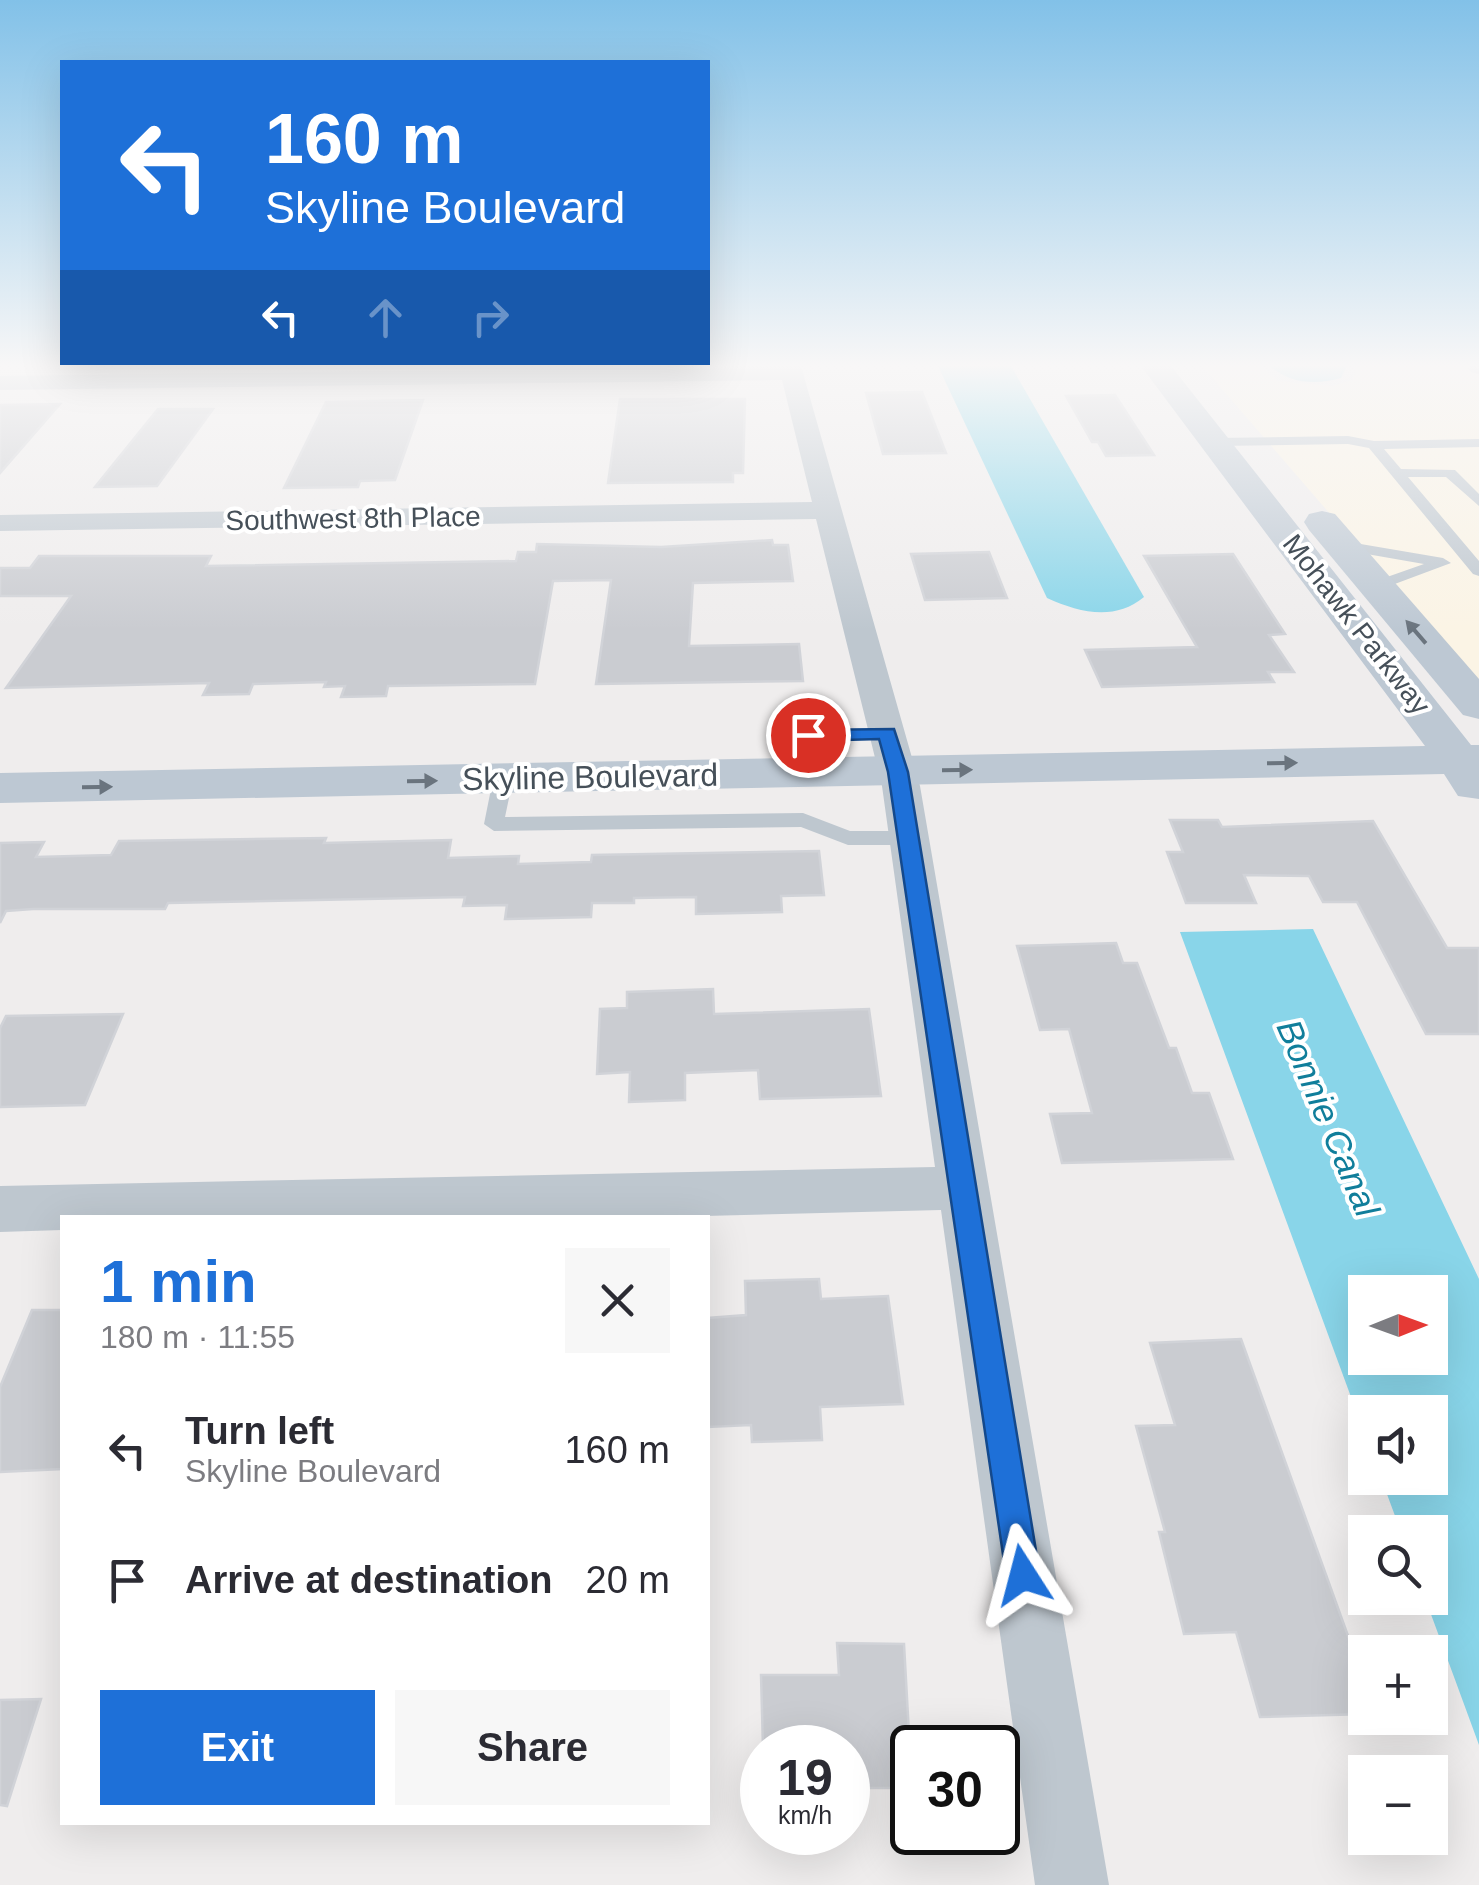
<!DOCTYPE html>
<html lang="en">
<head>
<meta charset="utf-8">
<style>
  body { margin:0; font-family:Arial,sans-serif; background:#f7f7f7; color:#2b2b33; height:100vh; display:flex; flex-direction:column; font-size:38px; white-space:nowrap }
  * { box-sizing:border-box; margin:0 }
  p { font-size:32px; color:#7c7c81 }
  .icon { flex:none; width:55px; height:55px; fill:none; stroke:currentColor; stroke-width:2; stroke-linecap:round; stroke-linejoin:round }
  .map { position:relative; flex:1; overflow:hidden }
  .sheet { position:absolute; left:60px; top:1215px; width:650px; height:610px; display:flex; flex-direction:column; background:#fff; border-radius:0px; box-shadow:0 10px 40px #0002 }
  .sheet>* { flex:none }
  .top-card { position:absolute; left:60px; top:60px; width:650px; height:305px; border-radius:0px; box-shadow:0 10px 40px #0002; background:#1e70d8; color:#fff; overflow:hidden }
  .needle { width:65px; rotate:89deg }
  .controls { position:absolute; left:1348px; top:1275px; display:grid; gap:20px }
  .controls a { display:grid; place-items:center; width:100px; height:100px; border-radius:0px; background:#fff; box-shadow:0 10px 40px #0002; font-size:50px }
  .speed { position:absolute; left:740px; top:1725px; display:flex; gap:20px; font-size:50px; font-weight:700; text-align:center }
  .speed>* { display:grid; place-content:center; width:130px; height:130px; border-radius:50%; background:#fff; box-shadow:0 10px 40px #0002; line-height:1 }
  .speed small { font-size:25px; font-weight:400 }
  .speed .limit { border:5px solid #111; border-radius:15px; background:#fff; color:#111 }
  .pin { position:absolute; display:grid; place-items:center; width:85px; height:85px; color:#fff; margin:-42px; border:5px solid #fff; border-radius:50%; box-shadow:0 2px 10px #0007 }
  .me { position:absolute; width:110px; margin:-55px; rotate:351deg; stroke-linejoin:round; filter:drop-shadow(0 0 8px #0008) }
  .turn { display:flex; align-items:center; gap:35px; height:210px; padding:0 40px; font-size:45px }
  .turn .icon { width:130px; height:130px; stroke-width:2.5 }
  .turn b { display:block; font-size:70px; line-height:85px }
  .lanes { display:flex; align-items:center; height:95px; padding:0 40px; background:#0003; justify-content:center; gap:50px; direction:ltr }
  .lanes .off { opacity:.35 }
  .round { display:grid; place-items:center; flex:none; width:105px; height:105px; border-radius:0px; background:#f7f7f7 }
  .overview { display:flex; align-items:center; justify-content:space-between; height:170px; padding:0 40px }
  h1 { font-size:60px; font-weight:600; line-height:75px; color:#1e70d8 }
  .button { display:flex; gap:20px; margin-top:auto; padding:20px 40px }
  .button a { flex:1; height:115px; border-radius:0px; background:#1e70d8; color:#fff; font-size:40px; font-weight:600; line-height:115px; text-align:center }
  .button a+a { background:#f7f7f7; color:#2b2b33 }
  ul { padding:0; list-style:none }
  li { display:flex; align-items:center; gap:30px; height:130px; padding:0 40px }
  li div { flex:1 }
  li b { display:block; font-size:38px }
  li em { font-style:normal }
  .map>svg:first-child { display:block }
  .commercial { fill:#fbf4e5 }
  .water { fill:#89d5e9; fill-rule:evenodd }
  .building { fill:#caccd1; stroke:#d1d3d8; stroke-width:2.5 }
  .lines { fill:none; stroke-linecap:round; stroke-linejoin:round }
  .lane { fill:#bec7cf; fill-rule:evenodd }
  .street { fill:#bec7cf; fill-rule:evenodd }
  .secondary { fill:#bdc8d3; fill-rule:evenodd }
  .oneway { fill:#6a747e }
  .route { fill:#1e70d8; stroke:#14498c; stroke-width:2.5 }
  .labels { text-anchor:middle; stroke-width:8; stroke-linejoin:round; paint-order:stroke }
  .far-street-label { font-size:28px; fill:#465059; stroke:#fff }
  .street-label { font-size:32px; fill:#465059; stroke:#fff }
  .water-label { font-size:35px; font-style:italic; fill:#107e9b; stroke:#fff }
</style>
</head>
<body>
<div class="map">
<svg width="1479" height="1885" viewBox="0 0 1479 1885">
  <rect width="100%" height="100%" fill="#efeded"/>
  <path class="commercial" d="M1202 366H1260L1278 381 1332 386 1352 380 1358 366H1479V686Z"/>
  <g class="water">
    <path d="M938 366H1011L1144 597C1115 621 1080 613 1047 598Z"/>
    <path d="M1270 366H1347L1341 378C1316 385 1290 384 1270 366Z"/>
    <path d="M1313 929 1479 1279V1745L1425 1598H1430V1532H1401L1381 1478H1430V1412H1365V1435L1180 932ZM1365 1292H1430V1358H1365Z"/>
  </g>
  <g class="building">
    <path d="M922 392 946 453 883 454 866 393Z"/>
    <path d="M1115 395 1154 455 1106 456 1098 442H1092L1066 396Z"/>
    <path d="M620 399H745L743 473H733V482L608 483Z"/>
    <path d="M423 400 395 480 360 481 358 487 284 488 326 402Z"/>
    <path d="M60 404 0 473V405Z"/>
    <path d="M158 409H213L157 486 95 487Z"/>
    <path d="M772 540 773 545H788L793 581 693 583 689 646 799 644 803 681 596 684 611 580 553 581 535 684 388 686 386 696 341 697 345 686 324 687 326 682 253 684 249 694 203 695 209 683 6 688 71 596H0V568H30L39 556H211L206 566 516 561 518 552H536L537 544 661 547Z"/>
    <path d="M989 552 1007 598 925 600 911 554Z"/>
    <path d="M1233 554 1285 634 1269 635 1294 672H1268L1274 682 1102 687 1085 650 1197 647 1144 556Z"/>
    <path d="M1170 820H1218L1222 827 1373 821 1447 948H1479V1034H1426L1357 902H1323L1309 876 1244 875 1256 903H1186L1167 852H1183Z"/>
    <path d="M326 838 324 843 451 840 448 858 519 856 518 864 591 862 592 855 819 851 824 895 781 896 782 912 696 914V897L634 898V903H592L591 917 505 919 507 905 463 906 465 897 168 903 165 909H33L6 911 0 923V843L44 842 36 857 111 855 119 841Z"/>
    <path d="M1116 943 1123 963H1137L1169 1048H1176L1192 1093H1209L1233 1159 1062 1163 1050 1114 1092 1113 1069 1029 1040 1030 1017 946Z"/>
    <path d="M713 989 714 1014 869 1009 881 1096 760 1099 758 1070 685 1073V1100L629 1102 630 1072 597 1074 600 1009 627 1008V992Z"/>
    <path d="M123 1014 85 1105 0 1107V1028L6 1016Z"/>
    <path d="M819 1279 821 1299 888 1296 903 1404 820 1407 822 1440 752 1442 751 1425 708 1427V1318L746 1315 745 1281Z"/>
    <path d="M32 1310H62V1469L0 1472V1387Z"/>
    <path d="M1241 1339 1365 1683V1714L1260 1717 1236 1632 1184 1634 1159 1532H1165L1136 1426 1175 1425 1150 1343Z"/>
    <path d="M837 1643 904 1644 912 1788H848V1748H763L761 1675H839Z"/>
    <path d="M41 1699 7 1806 0 1805V1700Z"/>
  </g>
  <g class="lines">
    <g class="lane">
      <path d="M1348 436 1374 441 1479 439V447L1384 449 1401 469 1455 470 1479 494V506L1446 477H1408L1479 561V576L1473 574 1369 448 1348 444 1215 446 1208 442 1215 438Z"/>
      <path d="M1343 541 1443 558 1451 563 1376 591 1368 586 1370 583 1424 564 1338 549V543Z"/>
      <path d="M503 773 513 779 505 817 803 813 850 831H909L919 838 909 845H848L801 827 494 831 484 824 493 779Z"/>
    </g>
    <g class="street">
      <path d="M801 366 920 786 1109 1885H1035L941 1210 623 1218H62V1230L0 1232V1186L935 1167 882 786 816 519 0 531V515L812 502 782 380 0 390V376Z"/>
      <path d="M1467 366H1479V374L1471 372Z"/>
    </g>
    <g class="secondary">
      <path d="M1141 366H1171L1471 745H1479V799L1458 796 1444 774 0 803V773L1425 746Z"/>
      <path d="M1322 511 1335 514 1479 679V719L1463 715 1309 530 1304 522 1309 514Z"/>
    </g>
  </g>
  <defs><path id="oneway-solid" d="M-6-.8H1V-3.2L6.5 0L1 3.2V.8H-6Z" transform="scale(2.5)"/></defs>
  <g class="oneway">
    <use href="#oneway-solid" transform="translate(1416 632) rotate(-131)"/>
    <use href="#oneway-solid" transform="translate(1282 763) rotate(-1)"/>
    <use href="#oneway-solid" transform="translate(957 770) rotate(-1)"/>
    <use href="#oneway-solid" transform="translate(422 781) rotate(-1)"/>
    <use href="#oneway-solid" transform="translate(97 787) rotate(-1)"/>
  </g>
  <linearGradient id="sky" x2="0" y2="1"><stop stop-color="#82c1e8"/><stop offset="0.58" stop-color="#f8f7f7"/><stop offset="1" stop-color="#f8f7f7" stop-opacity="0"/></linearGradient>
  <rect width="1479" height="630" fill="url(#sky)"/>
  <path class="route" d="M894 729 908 772 1040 1575 1035 1587 1023 1592 1011 1587 1006 1575 888 772 879 739 808 741 799 735 808 730Z"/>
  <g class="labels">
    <g class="far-street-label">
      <text transform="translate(353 518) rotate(-1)" y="10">Southwest 8th Place</text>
      <text transform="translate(1357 624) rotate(52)" y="10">Mohawk Parkway</text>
    </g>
    <g class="street-label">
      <text transform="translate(590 777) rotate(-1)" y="11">Skyline Boulevard</text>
    </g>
    <g class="water-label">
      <text transform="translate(1328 1118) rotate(67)" y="12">Bonnie Canal</text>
    </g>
  </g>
</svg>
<div class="controls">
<a><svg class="needle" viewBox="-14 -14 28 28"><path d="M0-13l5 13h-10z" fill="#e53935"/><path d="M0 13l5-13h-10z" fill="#7c7c81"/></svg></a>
<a><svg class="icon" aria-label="sound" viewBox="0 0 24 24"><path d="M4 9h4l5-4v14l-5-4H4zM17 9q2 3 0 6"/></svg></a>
<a><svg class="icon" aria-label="search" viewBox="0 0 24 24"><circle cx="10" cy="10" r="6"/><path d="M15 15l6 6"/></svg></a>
<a>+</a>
<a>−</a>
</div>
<div class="speed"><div>19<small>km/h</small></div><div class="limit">30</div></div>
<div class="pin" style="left:808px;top:735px;background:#d93025"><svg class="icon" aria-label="arrive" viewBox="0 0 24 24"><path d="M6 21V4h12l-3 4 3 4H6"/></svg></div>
<svg class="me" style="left:1023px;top:1575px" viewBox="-20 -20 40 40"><path d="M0-17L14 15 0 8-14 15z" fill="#1e70d8" stroke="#fff" stroke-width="4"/></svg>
<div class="top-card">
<div class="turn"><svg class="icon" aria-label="left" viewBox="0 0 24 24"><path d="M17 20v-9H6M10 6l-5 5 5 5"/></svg><div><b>160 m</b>Skyline Boulevard</div></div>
<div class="lanes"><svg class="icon" aria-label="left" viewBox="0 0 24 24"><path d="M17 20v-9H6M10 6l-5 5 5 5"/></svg><svg class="icon off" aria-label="ahead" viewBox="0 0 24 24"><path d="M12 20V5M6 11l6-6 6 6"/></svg><svg class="icon off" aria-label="right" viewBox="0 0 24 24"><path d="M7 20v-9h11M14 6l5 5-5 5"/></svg></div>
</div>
<section class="sheet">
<div class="overview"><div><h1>1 min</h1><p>180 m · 11:55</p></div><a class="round"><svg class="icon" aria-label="close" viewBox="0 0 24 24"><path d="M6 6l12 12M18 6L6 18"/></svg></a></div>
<ul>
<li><svg class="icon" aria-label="left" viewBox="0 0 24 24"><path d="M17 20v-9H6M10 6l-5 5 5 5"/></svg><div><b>Turn left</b><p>Skyline Boulevard</p></div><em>160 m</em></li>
<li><svg class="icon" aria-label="arrive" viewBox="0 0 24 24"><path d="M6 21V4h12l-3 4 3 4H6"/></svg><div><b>Arrive at destination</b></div><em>20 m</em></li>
</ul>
<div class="button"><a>Exit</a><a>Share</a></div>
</section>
</div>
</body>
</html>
